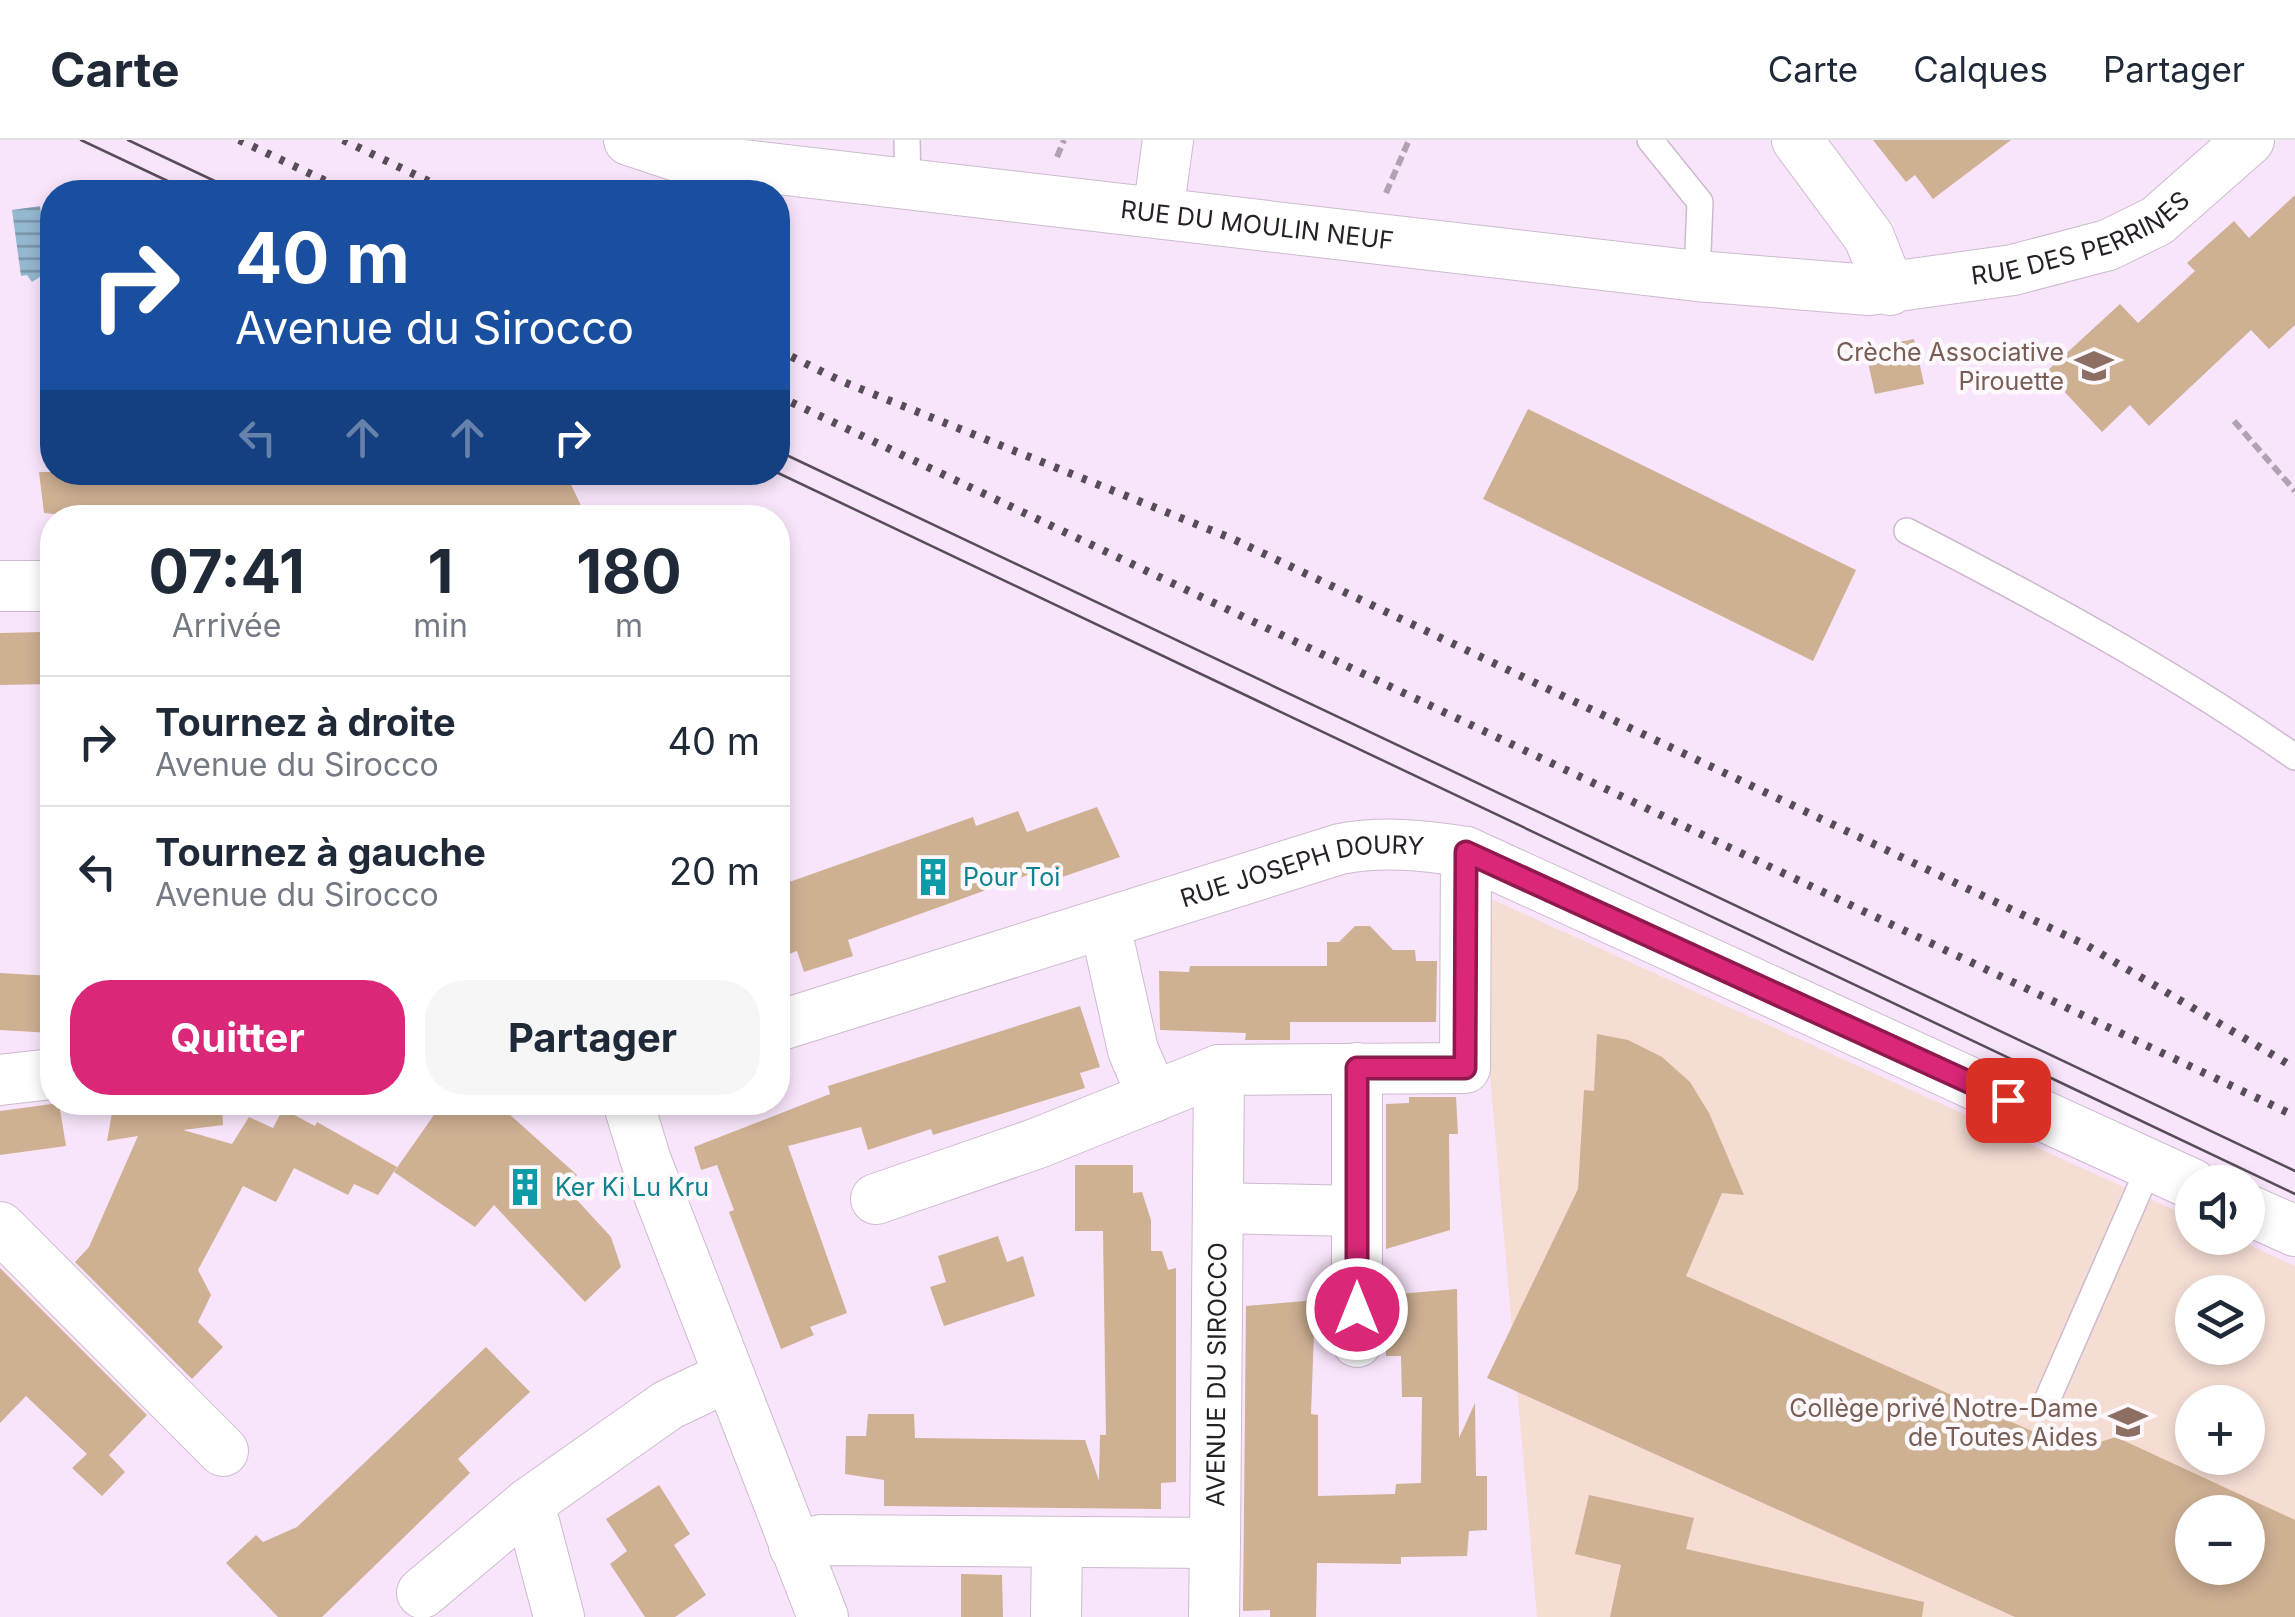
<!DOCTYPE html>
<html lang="fr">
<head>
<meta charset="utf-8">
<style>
  body { margin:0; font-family:Inter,sans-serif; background:#f6f6f7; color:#1f2937; height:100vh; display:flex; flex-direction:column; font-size:38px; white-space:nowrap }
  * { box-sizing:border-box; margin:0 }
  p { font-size:32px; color:#747a83 }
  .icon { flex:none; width:55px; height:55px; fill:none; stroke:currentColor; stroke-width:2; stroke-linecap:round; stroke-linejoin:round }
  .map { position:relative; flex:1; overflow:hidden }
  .panel { position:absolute; left:40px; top:365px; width:750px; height:610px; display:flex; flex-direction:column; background:#fff; border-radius:40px; box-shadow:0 5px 15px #0003 }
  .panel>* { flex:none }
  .top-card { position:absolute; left:40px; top:40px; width:750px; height:305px; border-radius:40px; box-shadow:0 5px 15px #0003; background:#1a4fa0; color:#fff; overflow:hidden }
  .buttons { position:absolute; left:2175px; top:1025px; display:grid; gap:20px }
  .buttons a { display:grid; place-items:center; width:90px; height:90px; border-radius:50%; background:#fff; box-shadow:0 5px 15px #0003; font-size:50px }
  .pin { position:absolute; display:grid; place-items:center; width:85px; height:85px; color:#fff; margin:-42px; border-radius:20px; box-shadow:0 5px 15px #0006 }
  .me { position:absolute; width:110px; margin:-55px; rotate:0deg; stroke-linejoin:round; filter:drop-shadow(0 0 8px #0008) }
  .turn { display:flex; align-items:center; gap:35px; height:210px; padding:0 30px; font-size:45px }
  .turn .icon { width:130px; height:130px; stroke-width:2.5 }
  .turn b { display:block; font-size:70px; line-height:85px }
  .lanes { display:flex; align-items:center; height:95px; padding:0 30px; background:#0003; justify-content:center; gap:50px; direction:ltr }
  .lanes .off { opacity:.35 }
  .eta { display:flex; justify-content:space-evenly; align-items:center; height:170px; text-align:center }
  .eta b { font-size:60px; font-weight:700; line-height:70px }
  .action { display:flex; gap:20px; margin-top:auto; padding:20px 30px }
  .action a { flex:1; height:115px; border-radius:40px; background:#db2777; color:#fff; font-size:40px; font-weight:700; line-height:115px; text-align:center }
  .action a+a { background:#f6f6f7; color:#1f2937 }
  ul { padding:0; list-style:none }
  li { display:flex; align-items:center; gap:30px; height:130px; padding:0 30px; border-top:2px solid #e0e1e3 }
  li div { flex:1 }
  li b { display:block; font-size:38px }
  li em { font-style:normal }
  header { display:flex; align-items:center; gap:60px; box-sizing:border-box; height:140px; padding:0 50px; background:#fff; border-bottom:2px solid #e0e1e3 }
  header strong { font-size:48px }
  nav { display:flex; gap:55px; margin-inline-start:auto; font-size:35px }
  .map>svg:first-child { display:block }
  .education { fill:#f5ddd3; fill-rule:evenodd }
  .water { fill:url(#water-rules) }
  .building { fill:#ceb093; fill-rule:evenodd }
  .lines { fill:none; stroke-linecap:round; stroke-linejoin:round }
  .service-casing { stroke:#cdbacf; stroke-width:28 }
  .minor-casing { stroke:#cdbacf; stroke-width:52 }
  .path { stroke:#b1a2b3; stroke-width:6; stroke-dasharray:10 5; stroke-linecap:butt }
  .service { stroke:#fff; stroke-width:25 }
  .minor { stroke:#fff; stroke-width:50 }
  .tram { stroke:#574d58; stroke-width:2.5 }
  .rail { stroke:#574d58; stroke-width:8; stroke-dasharray:5 10; stroke-linecap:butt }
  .route-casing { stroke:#8e194d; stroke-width:25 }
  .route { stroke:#db2777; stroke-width:18 }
  .labels { text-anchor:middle; stroke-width:9; stroke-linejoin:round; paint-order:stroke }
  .street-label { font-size:25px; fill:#261f27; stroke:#fcf8fc }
  .education-label { font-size:25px; fill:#785e54; stroke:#fcf8fc; text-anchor:end }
  .culture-label { font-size:25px; fill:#0d838f; stroke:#fcf8fc; text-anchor:start }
</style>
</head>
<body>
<header>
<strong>Carte</strong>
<nav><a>Carte</a><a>Calques</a><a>Partager</a></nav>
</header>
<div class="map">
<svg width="2295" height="1477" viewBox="0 0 2295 1477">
  <defs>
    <pattern id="water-rules" width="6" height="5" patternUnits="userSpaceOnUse" patternTransform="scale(2.5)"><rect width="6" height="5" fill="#94b8d0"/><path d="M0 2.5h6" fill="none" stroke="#7995a9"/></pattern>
  </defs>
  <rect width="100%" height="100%" fill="#f9e5fb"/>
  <path class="education" d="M1474 751 2192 1078V1098H2234L2295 1126V1477H1537ZM2192 1152H2248V1208H2192ZM2192 1262H2248V1318H2192ZM2192 1372H2248V1428H2192Z"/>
  <path class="water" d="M40 66 49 131 32 142 27 135 21 136 12 70Z"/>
  <g class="building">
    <path d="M1873 0H2011L1933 59 1915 35 1906 42Z"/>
    <path d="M2295 55V185L2269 209 2251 190 2149 286 2130 265 2102 292 2046 232 2120 164 2138 183 2195 131 2187 123 2234 81 2249 98Z"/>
    <path d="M1914 199 1924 244 1875 254 1865 209Z"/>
    <path d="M1528 269 1856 430 1813 521 1483 359Z"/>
    <path d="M39 332H565L587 378H361V371L354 372 353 366 260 378H93L44 373Z"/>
    <path d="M41 492 52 496V544L0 545V493Z"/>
    <path d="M1097 667 1120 717 1048 742 1044 729 848 800 853 816 804 832 797 811 778 818V746L973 677 976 686 1018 671 1027 692Z"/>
    <path d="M1355 786H1370L1393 810H1415L1416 821H1437L1436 882H1290V900H1245L1246 893 1160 890 1159 831 1189 832 1190 826H1327V802H1339Z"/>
    <path d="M0 833 52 836V893L0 890Z"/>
    <path d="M1080 866 1100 927 1080 933 1085 948 933 995 931 989 868 1010 861 987 788 1006 847 1173 810 1187 814 1195 781 1209 729 1072 734 1070 717 1025 701 1030 694 1007 830 954 828 946Z"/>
    <path d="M1597 894 1628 900 1662 917 1690 942 1709 973 1744 1055 1722 1053 1686 1136 2074 1310 2116 1297 2295 1380V1477H2015L1487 1238 1578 1049 1584 950 1594 951ZM2192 1372H2248V1428H2192Z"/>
    <path d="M1409 957H1456L1458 994H1449L1450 1090 1386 1109V964L1409 963Z"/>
    <path d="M114 962 222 967 223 985 183 990 232 1004 249 977 273 988 283 969 315 986 317 982 397 1027 378 1055 354 1044 348 1055 294 1028 276 1062 243 1046 198 1130 211 1155 198 1182 223 1207 192 1239 75 1122 89 1107 138 996 107 1001Z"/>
    <path d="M59 963 66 1006 0 1015V971Z"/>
    <path d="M441 965 507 972 577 1035 566 1048 611 1097 621 1127 585 1162 494 1065 475 1087 394 1032Z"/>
    <path d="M1075 1025H1133V1053L1142 1052 1151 1080V1111H1162L1168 1130 1176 1128V1342L1161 1343V1369L884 1366V1340L845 1334 846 1296H866L868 1274H914L915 1298 1085 1300 1099 1341 1100 1295H1106L1103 1091H1075Z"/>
    <path d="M998 1096 1007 1122 1023 1116 1035 1156 944 1186 930 1147 946 1142 938 1116Z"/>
    <path d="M0 1128 147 1275 109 1315 125 1332 102 1356 72 1328 87 1314 26 1256 0 1283Z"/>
    <path d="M1457 1149 1459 1298 1475 1263 1476 1336H1487V1390L1469 1391 1467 1416 1401 1417V1424L1317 1423 1316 1477H1270V1470L1243 1471 1246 1166 1328 1159V1192L1314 1191 1311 1274 1318 1275V1356L1395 1354 1396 1344 1421 1343 1422 1257H1402L1401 1216H1386V1155Z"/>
    <path d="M486 1207 530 1252 458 1319 470 1333 322 1477H278L226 1423 256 1395 263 1402 297 1387Z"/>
    <path d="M659 1345 690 1394 674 1405 706 1455 675 1477H645L610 1424 627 1411 606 1379Z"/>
    <path d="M1589 1355 1694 1378 1686 1409 1924 1462 1922 1477H1610L1621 1425 1575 1414Z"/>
    <path d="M961 1434 1002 1435 1003 1477H961Z"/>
  </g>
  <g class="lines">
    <g class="service-casing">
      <g id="service">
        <path d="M907 0 908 44"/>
        <path d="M1650 0 1700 62 1697 136"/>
        <path d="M1907 391C2041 460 2172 531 2295 617"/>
        <path d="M2045 1265 2150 1025"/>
      </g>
    </g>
    <g class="minor-casing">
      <g id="minor">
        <path id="s1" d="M629 0 683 18 1697 136 1869 150 2013 130 2108 105 2157 81 2249 0"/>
        <path d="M1797 0 1869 97 1890 150"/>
        <path d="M1158 73 1168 0"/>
        <path d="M0 446H52"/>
        <path d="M1105 785 1133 910 1153 957"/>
        <path id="s2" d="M778 886 1340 709C1382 701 1424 705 1466 712L2192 1044"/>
        <path d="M0 940 52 934"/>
        <path d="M628 962 646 1021 823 1477"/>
        <path d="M876 1059 1038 1003 1219 930 1465 928 1466 712"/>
        <path d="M1218 1068 1357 1071"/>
        <path d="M2248 1070 2295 1091"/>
        <path d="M0 1087 223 1311"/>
        <path d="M1357 1202V928"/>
        <path id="s3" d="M794 1406 822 1400 1215 1403 1219 930"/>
        <path d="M422 1453 529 1363"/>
        <path d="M559 1477 529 1363 668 1265 729 1236"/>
        <path d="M1056 1477 1057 1402"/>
        <path d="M1214 1477 1215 1403"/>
      </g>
    </g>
    <g class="path">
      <path d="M1057 17 1064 0"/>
      <path d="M1386 53 1409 0"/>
      <path d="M2234 281 2295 351"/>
    </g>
    <use href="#service" class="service"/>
    <use href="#minor" class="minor"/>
    <g class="tram">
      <path d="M81 0 191 52"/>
      <path d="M128 0 238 52"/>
      <path d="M778 311 2295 1031"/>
      <path d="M776 332 2295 1054"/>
    </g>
    <g class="rail">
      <path d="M239 0 349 52"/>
      <path d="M343 0 451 52"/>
      <path d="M778 210 841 241 1233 399 2086 805 2295 928"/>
      <path d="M778 256 2295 976"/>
    </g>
  </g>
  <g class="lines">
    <g class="route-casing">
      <path id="route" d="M1357 1169V928H1465L1466 712 2008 960"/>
    </g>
    <use href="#route" class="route"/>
  </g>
  <defs>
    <g id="school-bare" transform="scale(3)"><path d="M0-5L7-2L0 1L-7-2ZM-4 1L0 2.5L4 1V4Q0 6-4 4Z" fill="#8d6e63" stroke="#fcf8fc" stroke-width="2.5" paint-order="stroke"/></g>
    <g id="building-bare" transform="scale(3)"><path d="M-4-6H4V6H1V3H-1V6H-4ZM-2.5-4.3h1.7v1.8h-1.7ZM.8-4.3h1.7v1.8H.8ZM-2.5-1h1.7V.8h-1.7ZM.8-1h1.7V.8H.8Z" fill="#0f9aa8" stroke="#fcf8fc" stroke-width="2.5" paint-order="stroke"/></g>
  </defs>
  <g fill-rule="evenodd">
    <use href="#school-bare" x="2094" y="226"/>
    <use href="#building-bare" x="933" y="737"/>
    <use href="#building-bare" x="525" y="1047"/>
    <use href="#school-bare" x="2128" y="1282"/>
  </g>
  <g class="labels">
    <g class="street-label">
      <text dy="9" stroke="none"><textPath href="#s1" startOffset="635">RUE DU MOULIN NEUF</textPath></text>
      <text dy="9" stroke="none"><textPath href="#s1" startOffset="1470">RUE DES PERRINES</textPath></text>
      <text dy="9" stroke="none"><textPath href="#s2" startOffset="548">RUE JOSEPH DOURY</textPath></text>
      <text dy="9" stroke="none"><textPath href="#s3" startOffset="590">AVENUE DU SIROCCO</textPath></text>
    </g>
    <g class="education-label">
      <text x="2064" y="221">Crèche Associative<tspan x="2064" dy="29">Pirouette</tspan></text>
      <text x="2098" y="1277">Collège privé Notre-Dame<tspan x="2098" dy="29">de Toutes Aides</tspan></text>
    </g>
    <g class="culture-label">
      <text x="963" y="746">Pour Toi</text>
      <text x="555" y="1056">Ker Ki Lu Kru</text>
    </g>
  </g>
</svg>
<div class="buttons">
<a><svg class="icon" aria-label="sound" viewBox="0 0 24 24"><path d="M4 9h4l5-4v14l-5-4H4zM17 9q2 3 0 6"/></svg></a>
<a><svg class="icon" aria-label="layers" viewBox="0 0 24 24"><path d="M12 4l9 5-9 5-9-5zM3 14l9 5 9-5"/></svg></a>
<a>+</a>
<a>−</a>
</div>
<div class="pin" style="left:2008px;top:960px;background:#d93025"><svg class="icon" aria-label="arrive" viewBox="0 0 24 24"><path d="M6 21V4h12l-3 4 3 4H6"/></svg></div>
<svg class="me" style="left:1357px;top:1169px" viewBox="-20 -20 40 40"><circle r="17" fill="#db2777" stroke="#fff" stroke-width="3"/><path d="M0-11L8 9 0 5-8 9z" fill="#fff"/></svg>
<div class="top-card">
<div class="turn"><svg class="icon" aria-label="right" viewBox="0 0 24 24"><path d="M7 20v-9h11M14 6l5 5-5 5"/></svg><div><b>40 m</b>Avenue du Sirocco</div></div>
<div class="lanes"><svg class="icon off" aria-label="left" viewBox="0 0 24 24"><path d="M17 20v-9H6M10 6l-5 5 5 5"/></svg><svg class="icon off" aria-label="ahead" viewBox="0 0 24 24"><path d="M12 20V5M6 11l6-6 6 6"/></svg><svg class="icon off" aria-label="ahead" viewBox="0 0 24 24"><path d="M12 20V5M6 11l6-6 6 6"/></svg><svg class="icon" aria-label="right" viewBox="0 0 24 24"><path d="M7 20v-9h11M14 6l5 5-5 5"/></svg></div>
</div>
<section class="panel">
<div class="eta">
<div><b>07:41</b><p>Arrivée</p></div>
<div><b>1</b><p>min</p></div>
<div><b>180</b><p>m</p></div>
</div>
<ul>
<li><svg class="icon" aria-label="right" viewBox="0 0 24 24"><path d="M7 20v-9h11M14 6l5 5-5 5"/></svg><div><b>Tournez à droite</b><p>Avenue du Sirocco</p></div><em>40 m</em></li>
<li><svg class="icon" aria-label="left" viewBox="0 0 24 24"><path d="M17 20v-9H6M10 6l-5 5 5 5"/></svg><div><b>Tournez à gauche</b><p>Avenue du Sirocco</p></div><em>20 m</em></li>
</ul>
<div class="action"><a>Quitter</a><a>Partager</a></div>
</section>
</div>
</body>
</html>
